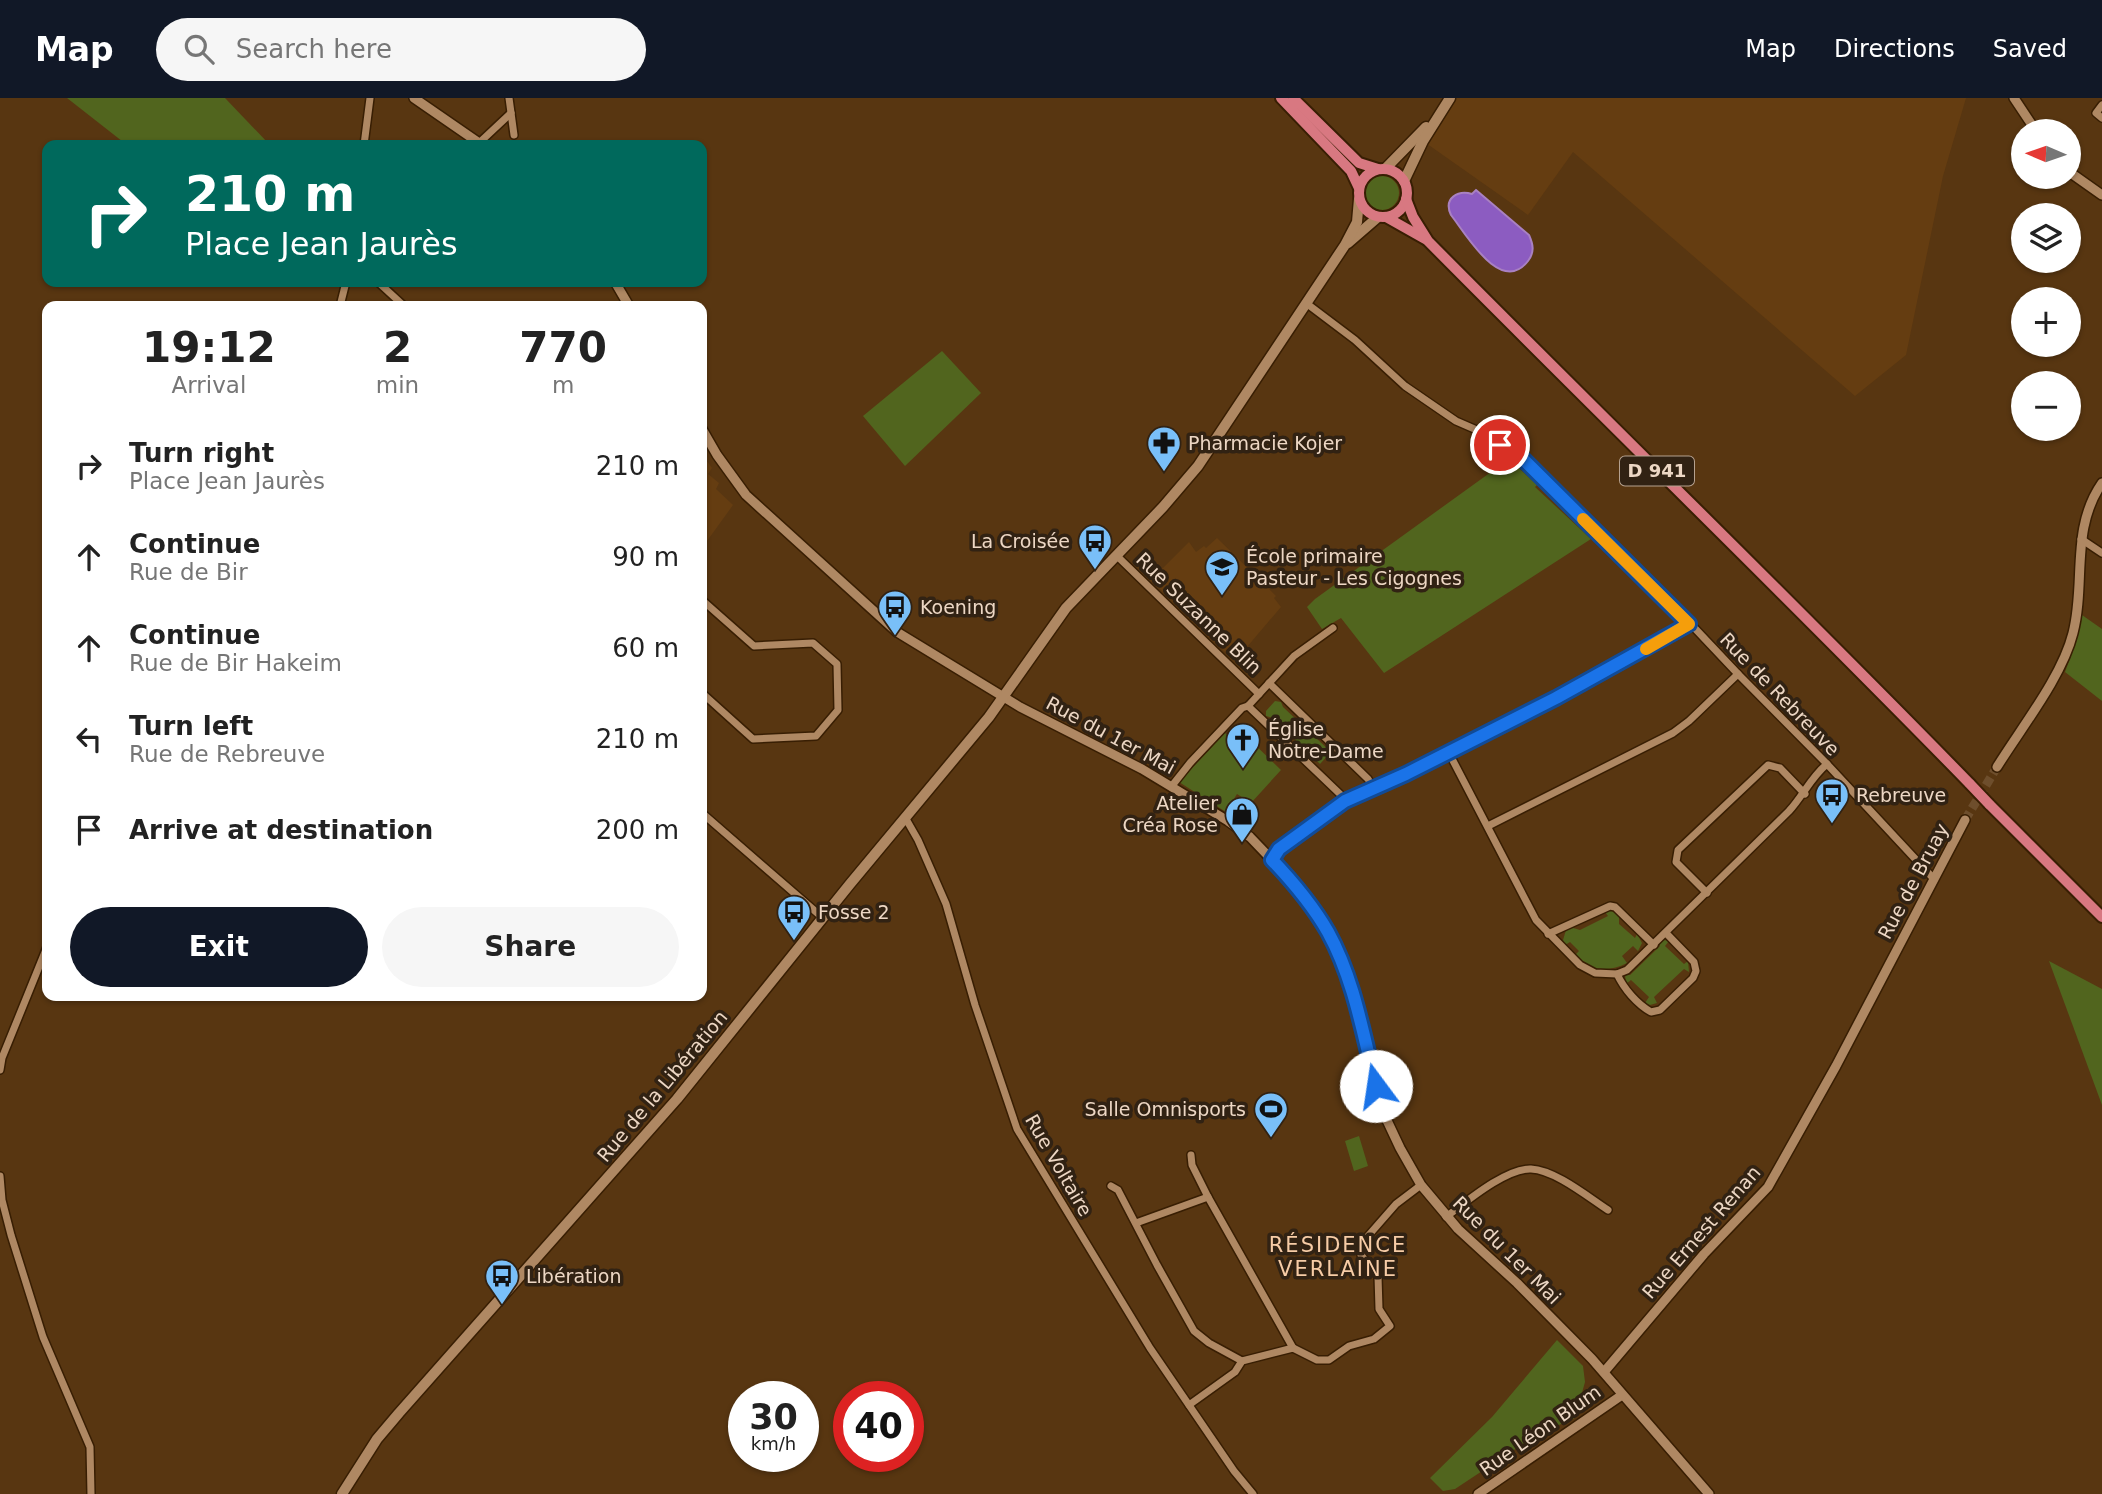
<!DOCTYPE html>
<html lang="en">
<head>
<meta charset="utf-8">
<style>
  body { margin:0; font-family:"DejaVu Sans",sans-serif; background:#f6f6f6; color:#222; height:100vh; display:flex; flex-direction:column; font-size:26px; white-space:nowrap }
  * { box-sizing:border-box; margin:0 }
  p { font-size:23px; color:#767676 }
  .icon { flex:none; width:38px; height:38px; fill:none; stroke:currentColor; stroke-width:2; stroke-linecap:round; stroke-linejoin:round }
  .map { position:relative; flex:1; overflow:hidden }
  .drawer { position:absolute; left:42px; top:203px; width:665px; height:700px; display:flex; flex-direction:column; background:#fff; border-radius:14px; box-shadow:0 2px 5px #0004 }
  .drawer>* { flex:none }
  .top-card { position:absolute; left:42px; top:42px; width:665px; height:147px; border-radius:14px; box-shadow:0 2px 5px #0004; background:#00695c; color:#fff; overflow:hidden }
  .needle { width:46px; rotate:272deg }
  .controls { position:absolute; left:2011px; top:21px; display:grid; gap:14px }
  .controls a { display:grid; place-items:center; width:70px; height:70px; border-radius:50%; background:#fff; box-shadow:0 2px 5px #0004; font-size:35px }
  .speed { position:absolute; left:728px; top:1283px; display:flex; gap:14px; font-size:35px; font-weight:700; text-align:center }
  .speed>* { display:grid; place-content:center; width:91px; height:91px; border-radius:50%; background:#fff; box-shadow:0 2px 5px #0004; line-height:1 }
  .speed small { font-size:18px; font-weight:400 }
  .speed .limit { border:10px solid #d22; background:#fff; color:#111 }
  .pin { position:absolute; display:grid; place-items:center; width:60px; height:60px; color:#fff; margin:-30px; border:4px solid #fff; border-radius:50%; box-shadow:0 2px 7px #0007 }
  .me { position:absolute; width:77px; margin:-38px; rotate:346deg; stroke-linejoin:round; filter:drop-shadow(0 0 5px #0008) }
  .turn { display:flex; align-items:center; gap:24px; height:147px; padding:0 28px; font-size:32px }
  .turn .icon { width:91px; height:91px; stroke-width:2.5 }
  .turn b { display:block; font-size:49px; line-height:60px }
  .eta { display:flex; justify-content:space-evenly; align-items:center; height:119px; text-align:center }
  .eta b { font-size:42px; font-weight:800; line-height:49px }
  .cta { display:flex; gap:14px; margin-top:auto; padding:14px 28px }
  .cta a { flex:1; height:80px; border-radius:42px; background:#111827; color:#fff; font-size:28px; font-weight:800; line-height:80px; text-align:center }
  .cta a+a { background:#f6f6f6; color:#222 }
  ul { padding:0; list-style:none }
  li { display:flex; align-items:center; gap:21px; height:91px; padding:0 28px }
  li div { flex:1 }
  li b { display:block; font-size:26px }
  li em { font-style:normal }
  header { display:flex; align-items:center; gap:42px; box-sizing:border-box; height:98px; padding:0 35px; background:#111827; color:#fff }
  header strong { font-size:33px }
  nav { display:flex; gap:38px; margin-inline-start:auto; font-size:24px }
  .search { width:490px; height:63px; background:#f6f6f6; display:flex; align-items:center; gap:18px; box-sizing:border-box; padding:0 24px; border-radius:38px; color:#767676; font-size:26px }
  .map>svg:first-child { display:block }
  .built { fill:#653d11 }
  .green { fill:#51651e }
  .water { fill:#8c5cc1; stroke:#a981c2; stroke-width:2 }
  .lines { fill:none; stroke-linecap:round; stroke-linejoin:round }
  .tertiary-tunnel { stroke:#6e4e2c; stroke-width:9; stroke-dasharray:9 4.5; stroke-linecap:butt }
  .minor-casing { stroke:#381e03; stroke-width:10 }
  .tertiary-casing { stroke:#381e03; stroke-width:12 }
  .secondary-casing { stroke:#381e03; stroke-width:13 }
  .primary-casing { stroke:#381e03; stroke-width:14 }
  .minor { stroke:#af8863; stroke-width:7 }
  .tertiary { stroke:#af8863; stroke-width:9 }
  .secondary { stroke:#af8863; stroke-width:10 }
  .primary { stroke:#d87881; stroke-width:10 }
  .primary-bridge-casing { stroke:#381e03; stroke-width:14; stroke-linecap:butt }
  .primary-bridge { stroke:#d87881; stroke-width:10 }
  .route-casing { stroke:#114b97; stroke-width:18 }
  .route { stroke:#1a73e8; stroke-width:12 }
  .slow { stroke:#f59e0b; stroke-width:12 }
  .labels { text-anchor:middle; stroke-width:7; stroke-linejoin:round; paint-order:stroke }
  .shield { fill:#312213; stroke:#b5a18f; stroke-width:2 }
  .shield-label { font-size:18px; font-weight:bold; fill:#edd7c4 }
  .poi-label { font-size:19px; fill:#edd7c4; stroke:#312213; text-anchor:start }
  .street-label { font-size:19px; fill:#edd7c4; stroke:#312213 }
  .neighbourhood-label { font-size:21px; letter-spacing:2px; fill:#f7cca6; stroke:#312213 }
</style>
</head>
<body>
<header>
<strong>Map</strong>
<div class="search"><svg class="icon" aria-label="search" viewBox="0 0 24 24"><circle cx="10" cy="10" r="6"/><path d="M15 15l6 6"/></svg>Search here</div>
<nav><a>Map</a><a>Directions</a><a>Saved</a></nav>
</header>
<div class="map">
<svg width="2102" height="1396" viewBox="0 0 2102 1396">
  <rect width="100%" height="100%" fill="#583611"/>
  <g class="built">
    <path d="M1450 0H1966L1943 78 1906 257 1855 298 1573 54 1528 117 1423 43Z"/>
    <path d="M707 363 712 370 708 376 719 385 716 391 733 407 702 450V369Z"/>
    <path d="M1217 440 1276 498 1274 500 1281 509 1241 556 1233 548 1226 555 1151 482 1189 444 1196 454 1204 448 1206 450Z"/>
  </g>
  <g class="green">
    <path d="M67 0H225L270 47H127Z"/>
    <circle cx="1382" cy="95" r="17"/>
    <path d="M942 253 981 295 905 368 863 318Z"/>
    <path d="M1509 361 1537 387 1535 389 1591 441 1384 575 1341 520 1322 531 1307 509 1315 501Z"/>
    <path d="M2082 517 2102 531V603L2065 574 2076 544Z"/>
    <path d="M1275 603 1281 604 1283 609 1331 654 1320 666 1273 620 1266 618V613Z"/>
    <path d="M1225 635 1234 643 1238 641 1240 643 1246 638 1281 672 1251 705 1237 696 1226 714 1179 684Z"/>
    <path d="M1610 812 1619 817V826L1635 840 1637 836 1642 845 1638 853 1633 848 1622 858 1627 865C1608 875 1590 873 1574 858L1579 853 1570 844 1565 847 1563 842 1566 832 1570 829 1580 832 1608 818 1605 814Z"/>
    <path d="M1664 842 1669 843 1665 848 1684 866 1688 863 1689 874 1684 871 1654 899 1657 905 1650 907 1645 905 1649 899 1631 882 1626 886 1625 877H1630L1660 848 1659 845Z"/>
    <path d="M2049 863 2102 891V1007Z"/>
    <path d="M1359 1038 1368 1068 1354 1073 1345 1043Z"/>
    <path d="M1557 1242 1583 1268 1585 1284 1575 1320 1538 1336 1455 1391 1443 1393 1430 1380 1492 1319Z"/>
  </g>
  <path class="water" d="M1476 92 1529 137C1533 146 1535 154 1528 163 1501 198 1466 136 1451 117 1443 100 1458 92 1472 96Z"/>
  <g class="lines">
    <path class="tertiary-tunnel" d="M1965 722 1997 669"/>
    <g class="minor-casing">
      <g id="minor">
        <path d="M509 0 514 37"/>
        <path d="M2102 7 2096 15 2102 20"/>
        <path d="M479 45 511 15"/>
        <path d="M364 47 370 0"/>
        <path d="M378 184 404 208"/>
        <path d="M1306 205 1355 242 1405 288 1456 323 1479 333 1522 360 1670 504 1738 576 1827 666 1933 780"/>
        <path d="M340 208 346 184"/>
        <path d="M2081 441 2102 455"/>
        <path d="M1116 457 1259 596"/>
        <path d="M702 502 754 548 813 545 837 566 838 612 816 638 753 641 702 595"/>
        <path d="M1269 585 1368 681 1374 691"/>
        <path d="M1248 608 1341 697 1345 703"/>
        <path d="M1449 655 1536 822 1580 867 1595 875 1617 876 1627 872 1789 713C1803 698 1811 679 1827 666"/>
        <path d="M1171 689 1190 665 1242 610 1248 608 1294 558 1333 530"/>
        <path d="M702 715 823 820"/>
        <path d="M906 721 918 742 946 806 975 907 1017 1031 1150 1250 1234 1373 1253 1396"/>
        <path d="M1488 728 1673 635 1689 623 1738 576"/>
        <path d="M1272 762C1306 711 1391 685 1444 657 1526 614 1609 572 1689 526"/>
        <path d="M1707 795 1676 764 1678 752 1768 667 1780 670 1805 696"/>
        <path d="M1548 836 1610 808 1615 809 1654 847"/>
        <path d="M1617 876C1624 891 1637 906 1651 914L1660 912 1693 880 1696 873 1694 864 1666 835"/>
        <path d="M0 972 2 960 47 849"/>
        <path d="M1191 1057 1192 1067 1208 1099 1293 1250"/>
        <path d="M0 1078 2 1102 11 1137 43 1239 90 1349 91 1396"/>
        <path d="M1111 1088 1118 1092 1157 1167 1194 1233 1209 1245 1242 1263"/>
        <path d="M1446 1119C1466 1104 1506 1070 1531 1071 1555 1072 1588 1099 1608 1112"/>
        <path d="M1136 1125 1208 1099"/>
        <path d="M1189 1307 1235 1274 1242 1263 1293 1250 1317 1262H1329L1349 1248 1374 1241 1390 1228 1379 1211 1378 1178 1361 1157V1146L1396 1106 1421 1087"/>
      </g>
    </g>
    <g class="tertiary-casing">
      <g id="tertiary">
        <path d="M414 0 482 47"/>
        <path d="M2014 0 2036 33"/>
        <path d="M2068 73 2102 97"/>
        <path d="M615 184 629 208"/>
        <path d="M702 331 717 357 746 397 897 534 1020 609 1142 671 1228 723 1250 739 1272 762 1319 819 1338 857 1361 922 1384 1016 1400 1050 1421 1087 1458 1131 1517 1185 1592 1261 1709 1396"/>
        <path d="M1997 669C2021 630 2062 579 2073 535 2086 485 2070 431 2102 385"/>
        <path d="M1604 1274 1704 1156 1768 1089 1836 968 1965 722"/>
        <path d="M1478 1396 1622 1297"/>
      </g>
    </g>
    <g class="secondary-casing">
      <g id="secondary">
        <path d="M1385 71 1426 29"/>
        <path d="M1404 83 1423 43 1450 0"/>
        <path d="M1348 145 1378 119"/>
        <path d="M342 1396 377 1341 399 1315 677 1001 850 786 989 619 1066 510 1163 409 1198 368 1345 147 1357 124 1359 101"/>
      </g>
    </g>
    <g class="primary-casing">
      <g id="primary">
        <path d="M1281 0 1351 73 1359 90"/>
        <path d="M1293 0 1359 65 1378 71"/>
        <circle cx="1383" cy="95" r="24"/>
        <path d="M1406 101 1413 119 1428 143C1608 325 1792 503 1970 686"/>
        <path d="M1386 119 1425 141"/>
        <path d="M1989 706 2102 819"/>
      </g>
    </g>
    <use href="#minor" class="minor"/>
    <use href="#tertiary" class="tertiary"/>
    <use href="#secondary" class="secondary"/>
    <use href="#primary" class="primary"/>
    <g class="primary-bridge-casing">
      <path id="primary-bridge" d="M1970 686 1989 706"/>
    </g>
    <use href="#primary-bridge" class="primary-bridge"/>
  </g>
  <g class="lines">
    <g class="route-casing">
      <path id="route" d="M1376 988C1363 936 1354 881 1328 834 1313 808 1293 784 1272 762L1279 751 1345 703 1406 676 1556 600 1689 526 1522 360 1500 347"/>
    </g>
    <use href="#route" class="route"/>
    <path class="slow" d="M1583 421 1689 526 1646 551"/>
  </g>
  <defs>
    <g id="pharmacy-pin" transform="scale(1.75)"><path d="M0 17L-7.5 6A9.5 9.5 0 1 1 7.5 6Z" fill="#79bff8" stroke="#312213"/><path d="M-2-6h4v4h4v4h-4v4h-4v-4h-4v-4h4Z" fill="#111"/></g>
    <g id="bus-pin" transform="scale(1.75)"><path d="M0 17L-7.5 6A9.5 9.5 0 1 1 7.5 6Z" fill="#79bff8" stroke="#312213"/><path d="M-5-6H5V4H4V6H2V4H-2V6H-4V4H-5ZM-3.5-4V0h7V-4ZM-3.5 1.2v1.5H-2V1.2ZM2 1.2v1.5H3.5V1.2Z" fill="#111"/></g>
    <g id="school-pin" transform="scale(1.75)"><path d="M0 17L-7.5 6A9.5 9.5 0 1 1 7.5 6Z" fill="#79bff8" stroke="#312213"/><path d="M0-5L7-2L0 1L-7-2ZM-4 1L0 2.5L4 1V4Q0 6-4 4Z" fill="#111"/></g>
    <g id="church-pin" transform="scale(1.75)"><path d="M0 17L-7.5 6A9.5 9.5 0 1 1 7.5 6Z" fill="#79bff8" stroke="#312213"/><path d="M-1.2-6h2.4v3.5h3.3v2.4h-3.3V6h-2.4V-.1h-3.3v-2.4h3.3Z" fill="#111"/></g>
    <g id="shop-pin" transform="scale(1.75)"><path d="M0 17L-7.5 6A9.5 9.5 0 1 1 7.5 6Z" fill="#79bff8" stroke="#312213"/><path d="M-5-2.5h2.3a2.7 3.5 0 0 1 5.4 0H5L5.5 6h-11ZM-1.5-2.5h3a1.5 2.3 0 0 0-3 0Z" fill="#111"/></g>
    <g id="stadium-pin" transform="scale(1.75)"><path d="M0 17L-7.5 6A9.5 9.5 0 1 1 7.5 6Z" fill="#79bff8" stroke="#312213"/><path d="M0-5a6.5 5 0 1 0 0 10a6.5 5 0 1 0 0-10ZM-3.5-1.8h7v3.6h-7Z" fill="#111"/></g>
  </defs>
  <g fill-rule="evenodd">
    <use href="#pharmacy-pin" x="1164" y="345"/>
    <use href="#bus-pin" x="1095" y="443"/>
    <use href="#school-pin" x="1222" y="469"/>
    <use href="#bus-pin" x="895" y="509"/>
    <use href="#church-pin" x="1243" y="642"/>
    <use href="#bus-pin" x="1832" y="697"/>
    <use href="#shop-pin" x="1242" y="716"/>
    <use href="#bus-pin" x="794" y="814"/>
    <use href="#stadium-pin" x="1271" y="1011"/>
    <use href="#bus-pin" x="502" y="1178"/>
  </g>
  <g class="labels">
    <rect class="shield" x="1620" y="358.5" width="74" height="29" rx="5"/>
    <g class="shield-label">
      <text x="1657" y="379">D 941</text>
    </g>
    <g class="poi-label">
      <text x="1188" y="352">Pharmacie Kojer</text>
      <text x="1070" y="450" text-anchor="end">La Croisée</text>
      <text x="1246" y="465">École primaire<tspan x="1246" dy="22">Pasteur - Les Cigognes</tspan></text>
      <text x="920" y="516">Koening</text>
      <text x="1268" y="638">Église<tspan x="1268" dy="22">Notre-Dame</tspan></text>
      <text x="1856" y="704">Rebreuve</text>
      <text x="1218" y="712" text-anchor="end">Atelier<tspan x="1218" dy="22">Créa Rose</tspan></text>
      <text x="818" y="821">Fosse 2</text>
      <text x="1246" y="1018" text-anchor="end">Salle Omnisports</text>
      <text x="526" y="1185">Libération</text>
    </g>
    <g class="street-label">
      <text transform="translate(1199 515) rotate(44)" y="7">Rue Suzanne Blin</text>
      <text transform="translate(1780 596) rotate(46)" y="7">Rue de Rebreuve</text>
      <text transform="translate(1111 637) rotate(28)" y="7">Rue du 1er Mai</text>
      <text transform="translate(1913 783) rotate(-62)" y="7">Rue de Bruay</text>
      <text transform="translate(662 988) rotate(-50)" y="7">Rue de la Libération</text>
      <text transform="translate(1059 1067) rotate(60)" y="7">Rue Voltaire</text>
      <text transform="translate(1701 1134) rotate(-49)" y="7">Rue Ernest Renan</text>
      <text transform="translate(1507 1152) rotate(45)" y="7">Rue du 1er Mai</text>
      <text transform="translate(1540 1332) rotate(-35)" y="7">Rue Léon Blum</text>
    </g>
    <g class="neighbourhood-label">
      <text x="1338" y="1154">RÉSIDENCE<tspan x="1338" dy="24">VERLAINE</tspan></text>
    </g>
  </g>
</svg>
<div class="controls">
<a><svg class="needle" viewBox="-14 -14 28 28"><path d="M0-13l5 13h-10z" fill="#e53935"/><path d="M0 13l5-13h-10z" fill="#767676"/></svg></a>
<a><svg class="icon" aria-label="layers" viewBox="0 0 24 24"><path d="M12 4l9 5-9 5-9-5zM3 14l9 5 9-5"/></svg></a>
<a>+</a>
<a>−</a>
</div>
<div class="speed"><div>30<small>km/h</small></div><div class="limit">40</div></div>
<div class="pin" style="left:1500px;top:347px;background:#d93025"><svg class="icon" aria-label="arrive" viewBox="0 0 24 24"><path d="M6 21V4h12l-3 4 3 4H6"/></svg></div>
<svg class="me" style="left:1376px;top:988px" viewBox="-20 -20 40 40"><circle r="19" fill="#fff"/><path d="M0-13L10 11 0 6-10 11z" fill="#1a73e8"/></svg>
<div class="top-card">
<div class="turn"><svg class="icon" aria-label="right" viewBox="0 0 24 24"><path d="M7 20v-9h11M14 6l5 5-5 5"/></svg><div><b>210 m</b>Place Jean Jaurès</div></div>
</div>
<section class="drawer">
<div class="eta">
<div><b>19:12</b><p>Arrival</p></div>
<div><b>2</b><p>min</p></div>
<div><b>770</b><p>m</p></div>
</div>
<ul>
<li><svg class="icon" aria-label="right" viewBox="0 0 24 24"><path d="M7 20v-9h11M14 6l5 5-5 5"/></svg><div><b>Turn right</b><p>Place Jean Jaurès</p></div><em>210 m</em></li>
<li><svg class="icon" aria-label="ahead" viewBox="0 0 24 24"><path d="M12 20V5M6 11l6-6 6 6"/></svg><div><b>Continue</b><p>Rue de Bir</p></div><em>90 m</em></li>
<li><svg class="icon" aria-label="ahead" viewBox="0 0 24 24"><path d="M12 20V5M6 11l6-6 6 6"/></svg><div><b>Continue</b><p>Rue de Bir Hakeim</p></div><em>60 m</em></li>
<li><svg class="icon" aria-label="left" viewBox="0 0 24 24"><path d="M17 20v-9H6M10 6l-5 5 5 5"/></svg><div><b>Turn left</b><p>Rue de Rebreuve</p></div><em>210 m</em></li>
<li><svg class="icon" aria-label="arrive" viewBox="0 0 24 24"><path d="M6 21V4h12l-3 4 3 4H6"/></svg><div><b>Arrive at destination</b></div><em>200 m</em></li>
</ul>
<div class="cta"><a>Exit</a><a>Share</a></div>
</section>
</div>
</body>
</html>
